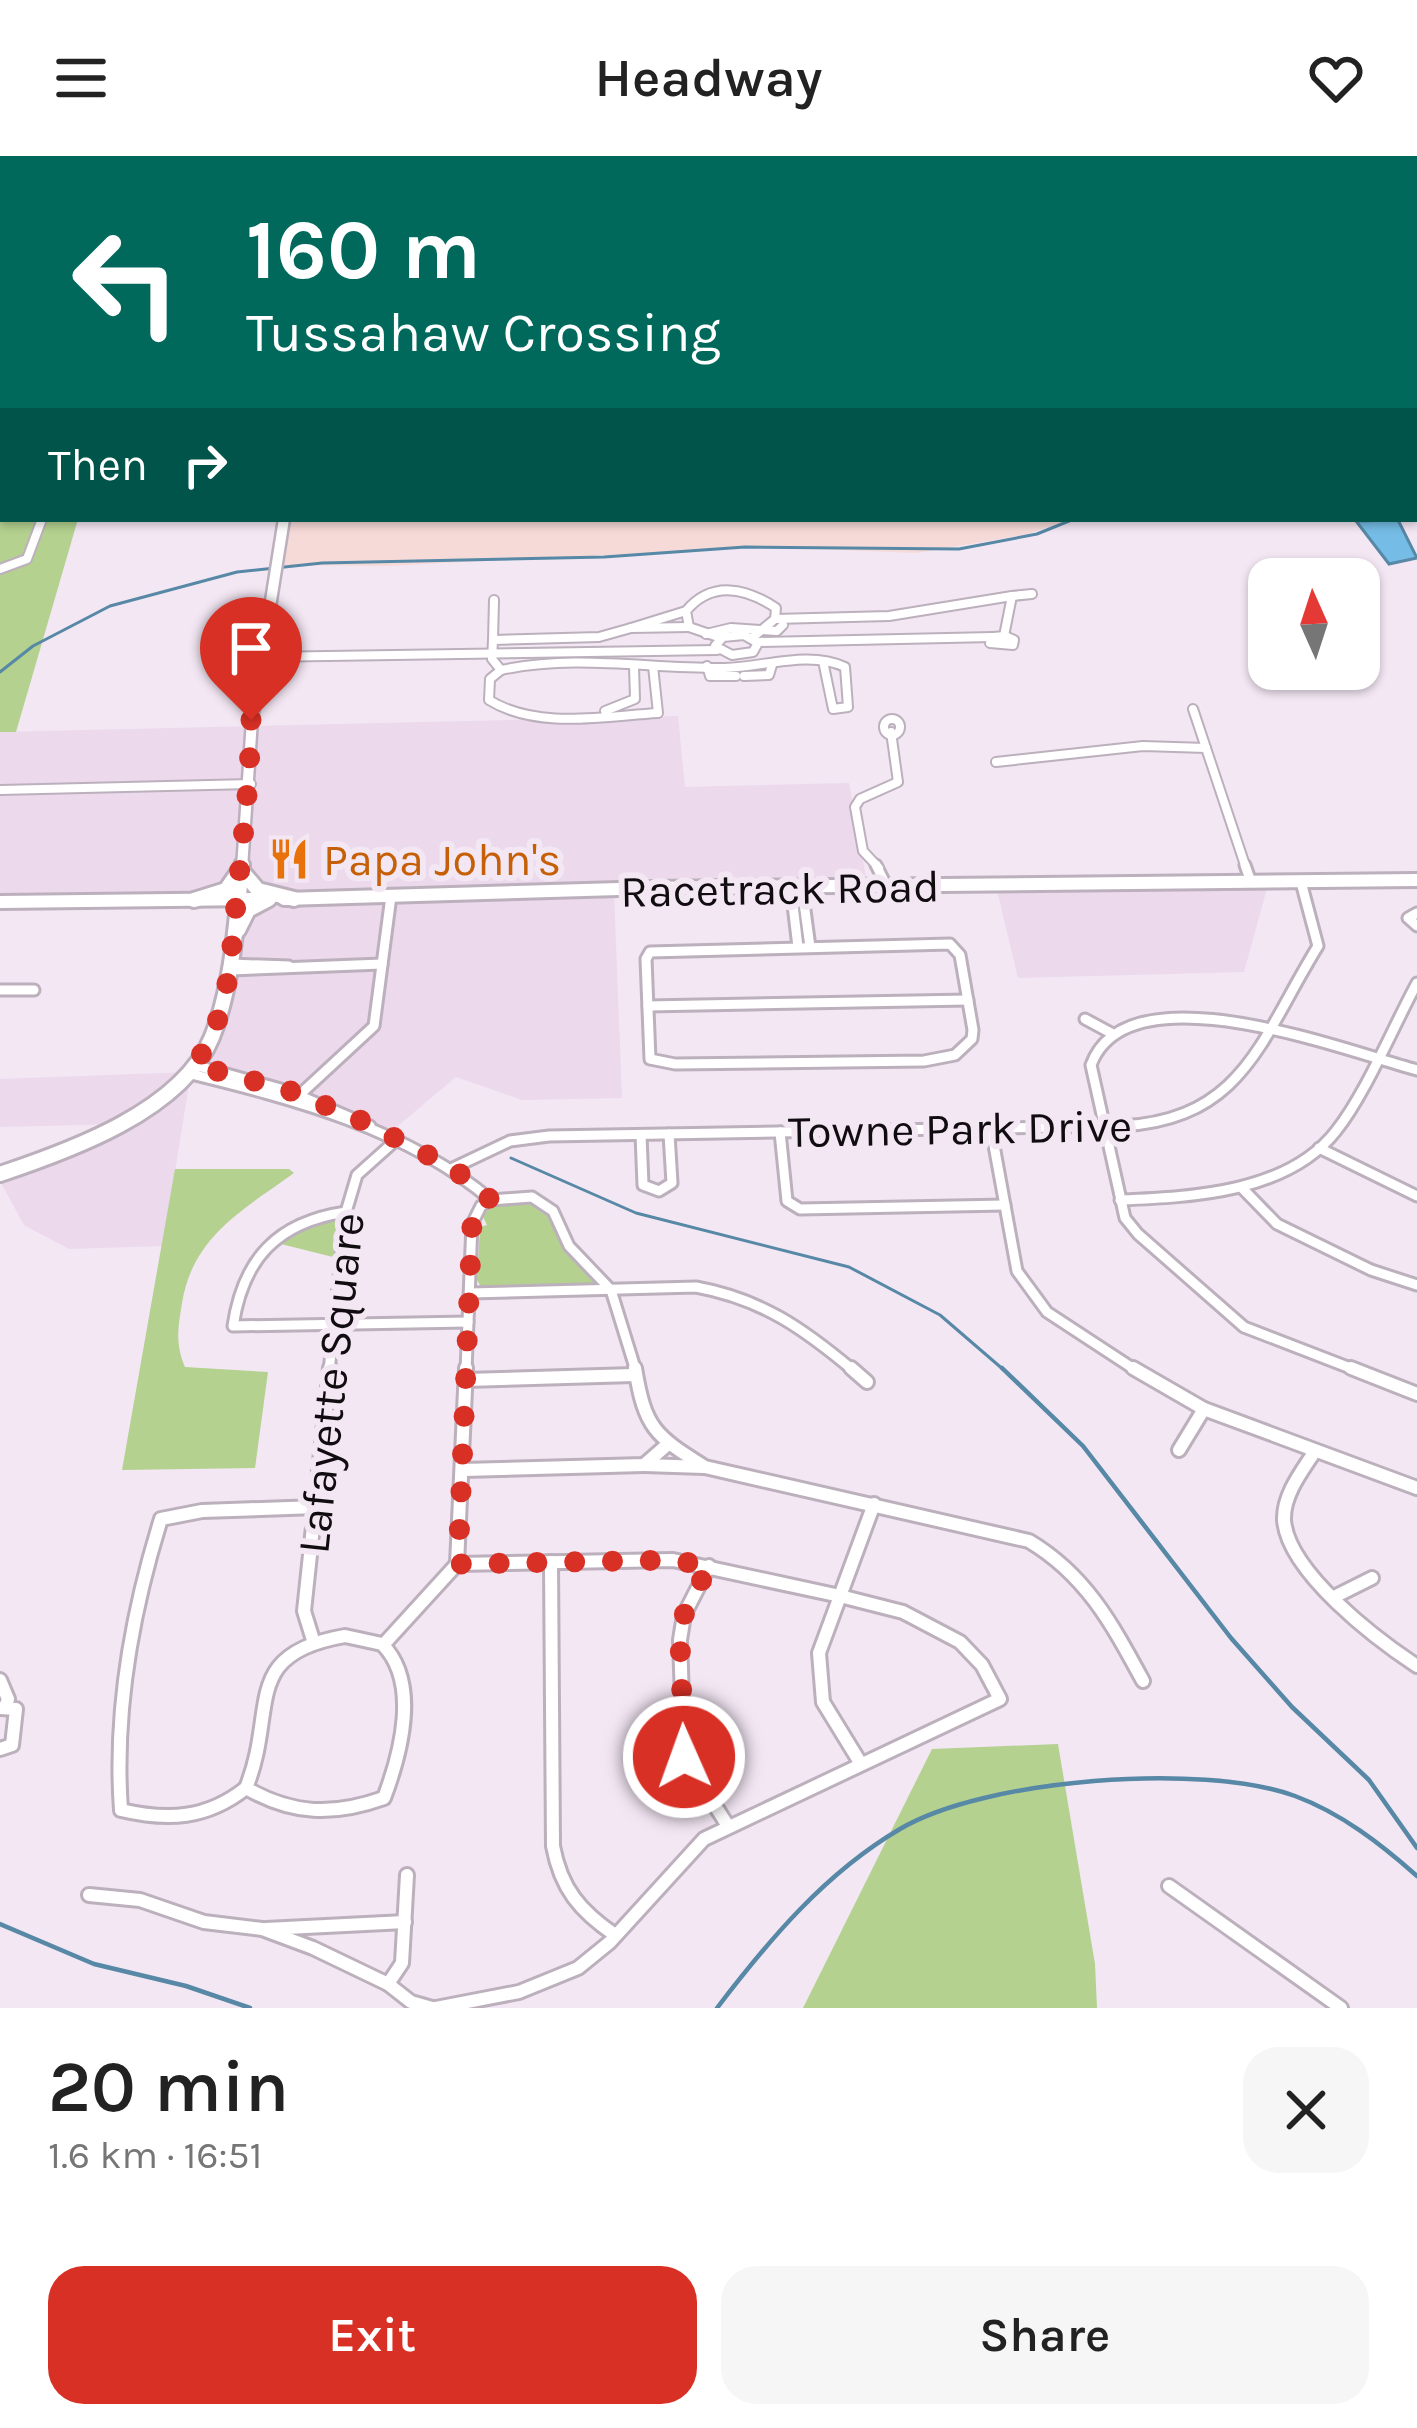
<!DOCTYPE html>
<html lang="en">
<head>
<meta charset="utf-8">
<style>
  body { margin:0; font-family:Karla,sans-serif; background:#f6f6f6; color:#222; height:100vh; display:flex; flex-direction:column; font-size:45px; white-space:nowrap }
  * { box-sizing:border-box; margin:0 }
  p { font-size:39px; color:#767676 }
  .icon { flex:none; width:66px; height:66px; fill:none; stroke:currentColor; stroke-width:2; stroke-linecap:round; stroke-linejoin:round }
  .map { position:relative; height:1852px; overflow:hidden }
  .drawer { display:flex; flex-direction:column; background:#fff; flex:1 }
  .drawer>* { flex:none }
  .guide { position:absolute; left:0px; top:0px; width:1419px; height:366px; box-shadow:0 3px 9px #0004; background:#00695c; color:#fff; overflow:hidden }
  .needle { width:78px; rotate:357deg }
  .buttons { position:absolute; left:1248px; top:402px; display:grid; gap:24px }
  .buttons a { display:grid; place-items:center; width:132px; height:132px; border-radius:24px; background:#fff; box-shadow:0 3px 9px #0004; font-size:60px }
  .pin { position:absolute; display:grid; place-items:center; width:102px; height:102px; color:#fff; margin:-123px -51px; border-radius:50% 50% 50% 0; rotate:-45deg; box-shadow:0 0 12px #0007 }
  .pin .icon { rotate:45deg }
  .me { position:absolute; width:132px; margin:-66px; rotate:358deg; stroke-linejoin:round; filter:drop-shadow(0 0 9px #0008) }
  .turn { display:flex; align-items:center; gap:42px; height:252px; padding:0 48px; font-size:54px }
  .turn .icon { width:156px; height:156px; stroke-width:2.5 }
  .turn b { display:block; font-size:84px; line-height:102px }
  .then { display:flex; align-items:center; height:114px; padding:0 48px; background:#0003; gap:24px; font-size:45px }
  .round { display:grid; place-items:center; flex:none; width:126px; height:126px; border-radius:36px; background:#f6f6f6 }
  .summary { display:flex; align-items:center; justify-content:space-between; height:204px; padding:0 48px }
  h1 { font-size:72px; font-weight:600; line-height:90px }
  .button { display:flex; gap:24px; margin-top:auto; padding:24px 48px }
  .button a { flex:1; height:138px; border-radius:36px; background:#d93025; color:#fff; font-size:48px; font-weight:600; line-height:138px; text-align:center }
  .button a+a { background:#f6f6f6; color:#222 }
  header { display:flex; justify-content:space-between; align-items:center; height:156px; padding:0 48px; background:#fff; font-size:54px; font-weight:600 }
  .map>svg:first-child { display:block }
  .built { fill:#ecd9ec }
  .education { fill:#f5dad8 }
  .green { fill:#b4d18f }
  .water { fill:#75bde6; stroke:#5788a6; stroke-width:3 }
  .lines { fill:none; stroke-linecap:round; stroke-linejoin:round }
  .stream-far1 { stroke:#5788a6; stroke-width:3 }
  .stream { stroke:#5788a6; stroke-width:4.5 }
  .minor-far3-casing { stroke:#bcb0bd; stroke-width:10 }
  .minor-far2-casing { stroke:#bcb0bd; stroke-width:12 }
  .minor-far1-casing { stroke:#bcb0bd; stroke-width:15 }
  .minor-casing { stroke:#bcb0bd; stroke-width:18 }
  .tertiary-casing { stroke:#bcb0bd; stroke-width:18 }
  .secondary-far1-casing { stroke:#bcb0bd; stroke-width:15 }
  .secondary-casing { stroke:#bcb0bd; stroke-width:20 }
  .primary-casing { stroke:#7d603d; stroke-width:6 }
  .minor-far3 { stroke:#fff; stroke-width:6 }
  .minor-far2 { stroke:#fff; stroke-width:8 }
  .minor-far1 { stroke:#fff; stroke-width:9 }
  .minor { stroke:#fff; stroke-width:12 }
  .tertiary { stroke:#fff; stroke-width:12 }
  .secondary-far1 { stroke:#fff; stroke-width:10 }
  .secondary { stroke:#fff; stroke-width:14 }
  .primary { fill:#d4bb99; fill-rule:evenodd }
  .route { stroke:#d93025; stroke-width:21; stroke-dasharray:0 37.8 }
  .labels { text-anchor:middle; stroke-width:12; stroke-linejoin:round; paint-order:stroke }
  .food-label { font-size:45px; fill:#c56008; stroke:#f3e7f4; text-anchor:start }
  .street-label { font-size:45px; fill:#100c10; stroke:#f3e7f4 }
</style>
</head>
<body>
<header><svg class="icon" aria-label="menu" viewBox="0 0 24 24"><path d="M4 6h16M4 12h16M4 18h16"/></svg>Headway<svg class="icon" aria-label="heart" viewBox="0 0 24 24"><path d="M12 20l-8-8c-3-5 5-10 8-4 3-6 11-1 8 4z"/></svg></header>
<div class="map">
<svg width="1417" height="1852" viewBox="0 0 1417 1852">
  <rect width="100%" height="100%" fill="#f3e7f4"/>
  <g class="built">
    <path d="M678 560 685 631 849 627 868 732 614 737 622 942 522 944 456 921 393 974 233 915 204 916 249 744 0 747V576Z"/>
    <path d="M1269 725 1244 816 1018 822 996 730Z"/>
    <path d="M191 916 163 1090 69 1093 24 1069 0 1025 93 990 120 968 0 971V923Z"/>
  </g>
  <path class="education" d="M284 363H1074L1024 379 917 397 766 391 386 410 277 409Z"/>
  <g class="green">
    <path d="M0 328 3 363H78L16 576H0Z"/>
    <path d="M175 1013H289L294 1017C243 1054 193 1080 182 1147 178 1172 175 1187 185 1211L268 1216 255 1312 122 1314Z"/>
    <path d="M503 1043C550 1043 541 1052 562 1086 570 1100 586 1112 597 1123L595 1128 481 1131 477 1124 480 1071 487 1069 482 1059Z"/>
    <path d="M337 1062 340 1065 337 1102 281 1088 312 1066Z"/>
    <path d="M1058 1588 1095 1808 1097 1852H803L932 1593Z"/>
  </g>
  <path class="water" d="M1398 364 1417 402 1389 408 1356 365Z"/>
  <g class="lines">
    <g class="stream-far1">
      <path d="M1192 0 1200 3"/>
      <path d="M0 516 33 490 110 450 237 416 322 407 604 401 745 391 959 393 1037 378 1074 363"/>
      <path d="M511 1002 636 1057 849 1111 940 1159 1005 1215"/>
    </g>
    <g class="stream">
      <path d="M1002 1212 1083 1290 1231 1482 1292 1551 1369 1624 1417 1692"/>
      <path d="M0 1768 94 1808 186 1830 250 1852"/>
      <path d="M717 1852C769 1784 825 1717 900 1673 984 1623 1202 1606 1295 1640 1341 1657 1381 1688 1417 1720"/>
    </g>
    <g class="minor-far3-casing">
      <g id="minor-far3">
        <path d="M1247 0 1253 3"/>
        <path d="M1266 3 1278 0"/>
      </g>
    </g>
    <g class="minor-far2-casing">
      <g id="minor-far2">
        <path d="M0 413 27 403 42 363"/>
        <path d="M1012 440 1032 438"/>
        <path d="M686 455 631 472 689 471"/>
        <path d="M775 463 889 460 1012 440 1004 480"/>
        <path d="M631 472 599 481 493 484 492 503 501 514C577 498 649 513 725 512 764 511 809 494 845 511L848 551 833 553 823 505"/>
        <path d="M706 478 731 472 777 475 783 469"/>
        <path d="M744 479 758 487 753 496 732 499 715 490 723 481Z"/>
        <path d="M1005 480 1014 484 1013 489 990 487 993 481Z"/>
        <path d="M721 482 689 471 686 455C712 424 746 432 776 452L775 463 752 482"/>
        <path d="M493 484 494 444"/>
        <path d="M757 486 993 481"/>
        <path d="M261 501 717 494"/>
        <path d="M707 510 710 520H736"/>
        <path d="M501 514 490 523 489 544C537 574 605 560 658 557L653 510"/>
        <path d="M744 520 769 519 772 509"/>
        <path d="M1193 553 1246 712"/>
        <path d="M605 555 635 543 634 510"/>
        <circle cx="892" cy="571" r="8"/>
        <path d="M996 606 1143 590 1206 592"/>
        <path d="M0 634 251 628"/>
        <path d="M879 712 863 695 855 651 860 643 898 626 891 576"/>
      </g>
    </g>
    <g class="minor-far1-casing">
      <g id="minor-far1">
        <path d="M876 709 887 731"/>
        <path d="M1245 709 1251 726"/>
        <path d="M791 732 798 791"/>
        <path d="M802 732 810 791"/>
        <path d="M1417 757 1408 762 1417 770"/>
        <path d="M950 788 960 799 973 874 972 883 955 899 924 905 675 908 650 903 646 803 650 796Z"/>
        <path d="M230 808 289 810"/>
        <path d="M229 814 382 808"/>
        <path d="M0 834H34"/>
        <path d="M648 850 968 844"/>
        <path d="M1085 863 1111 877"/>
        <path d="M194 909 288 935 370 970"/>
        <path d="M187 917C293 943 406 972 491 1044L481 1050 472 1068 466 1215"/>
        <path d="M294 944 374 870 391 740"/>
        <path d="M991 973 1017 1115 1047 1156 1137 1215"/>
        <path d="M780 976 787 1045 800 1053 1005 1049"/>
        <path d="M641 979 643 1029 659 1035 672 1027 669 978"/>
        <path d="M1319 992 1417 1040"/>
        <path d="M453 1012 510 985 549 980 1122 970C1244 963 1261 882 1318 790L1301 726"/>
        <path d="M1242 1032 1277 1068 1371 1114 1417 1129"/>
        <path d="M491 1044 532 1041 553 1055 569 1090 611 1134 636 1215"/>
        <path d="M1120 1044C1191 1041 1288 1037 1336 975 1366 937 1393 871 1417 827"/>
        <path d="M346 1056C277 1066 243 1103 233 1170L468 1166"/>
        <path d="M470 1137 696 1131C762 1143 804 1173 854 1215"/>
        <path d="M329 1215 346 1056 357 1019 395 985"/>
        <path d="M1358 1215 1244 1171 1138 1078 1125 1062 1091 909C1127 810 1346 895 1417 914"/>
      </g>
    </g>
    <g class="minor-casing">
      <g id="minor">
        <path d="M635 1212C645 1272 654 1279 705 1311L1029 1385C1086 1419 1112 1468 1143 1525"/>
        <path d="M851 1212 867 1226"/>
        <path d="M1133 1212 1204 1253 1417 1332"/>
        <path d="M1351 1212 1417 1238"/>
        <path d="M466 1224 634 1219"/>
        <path d="M1179 1294 1204 1253"/>
        <path d="M1315 1295C1302 1315 1283 1339 1284 1364 1288 1416 1376 1483 1417 1510"/>
        <path d="M644 1309 704 1311"/>
        <path d="M463 1314 644 1309 668 1288"/>
        <path d="M551 1406 553 1690C561 1733 580 1755 615 1779"/>
        <path d="M709 1410 684 1459 680 1484 684 1601 728 1670"/>
        <path d="M1336 1440 1372 1422"/>
        <path d="M345 1480 382 1488C420 1526 401 1597 384 1642 333 1660 293 1659 246 1632 278 1554 239 1498 345 1480Z"/>
        <path d="M313 1484 304 1455 330 1212"/>
        <path d="M384 1488 457 1408 466 1212"/>
        <path d="M0 1524 8 1543 5 1552"/>
        <path d="M0 1552 16 1553 12 1589 0 1593"/>
        <path d="M861 1608 823 1546 819 1497 874 1348"/>
        <path d="M246 1632C207 1663 168 1665 121 1654 114 1557 132 1456 161 1363L202 1355 317 1351"/>
        <path d="M1169 1730 1341 1852"/>
        <path d="M89 1739 140 1744 204 1766 262 1773 313 1792 388 1828 411 1846 432 1852"/>
        <path d="M266 1773 405 1766"/>
        <path d="M388 1828 402 1807 407 1719"/>
        <path d="M436 1852 519 1836 578 1812 610 1786 704 1683 1000 1543 982 1509 960 1486 903 1456 840 1440 673 1404 457 1408"/>
      </g>
    </g>
    <g class="tertiary-casing">
      <g id="tertiary">
        <path d="M284 743 653 732 1417 724"/>
        <path d="M0 746 264 743"/>
      </g>
    </g>
    <g class="secondary-far1-casing">
      <path id="secondary-far1" d="M242 712 252 564 284 363"/>
    </g>
    <g class="secondary-casing">
      <g id="secondary">
        <path d="M240 713 258 734 294 743"/>
        <path d="M194 744 226 734 237 718"/>
        <path d="M238 774 248 754 269 743"/>
        <path d="M0 1018C69 995 182 955 212 881 233 828 236 765 242 709"/>
      </g>
    </g>
    <g class="primary-casing">
      <g id="primary">
        <rect x="0" y="16" width="3" height="6"/>
        <rect x="0" y="36" width="3" height="6"/>
        <rect x="1416" y="207" width="1" height="6"/>
      </g>
    </g>
    <use href="#minor-far3" class="minor-far3"/>
    <use href="#minor-far2" class="minor-far2"/>
    <use href="#minor-far1" class="minor-far1"/>
    <use href="#minor" class="minor"/>
    <use href="#tertiary" class="tertiary"/>
    <use href="#secondary-far1" class="secondary-far1"/>
    <use href="#secondary" class="secondary"/>
    <use href="#primary" class="primary"/>
  </g>
  <g class="lines">
    <path class="route" d="M251 564C250 624 243 681 237 740 230 799 231 860 194 909L288 934 358 963 453 1012 491 1044 481 1050 472 1068 458 1408 673 1404 709 1410 684 1459 680 1484 684 1601"/>
  </g>
  <defs>
    <g id="restaurant-bare" transform="scale(3.24)"><path d="M-5-6h1v4h1v-4h1v4h1v-4h1v5L-1.5 .5V6h-2V.5L-5-1ZM5-6V6H3V1.5H1.5Q1.5-4 5-6Z" fill="#e8710a" stroke="#f3e7f4" stroke-width="2.5" paint-order="stroke"/></g>
  </defs>
  <g fill-rule="evenodd">
    <use href="#restaurant-bare" x="289" y="703"/>
  </g>
  <g class="labels">
    <g class="food-label">
      <text x="323" y="719">Papa John's</text>
    </g>
    <g class="street-label">
      <text transform="translate(780 732) rotate(-1)" y="16">Racetrack Road</text>
      <text transform="translate(960 972) rotate(-1)" y="16">Towne Park Drive</text>
      <text transform="translate(330 1227) rotate(-84)" y="16">Lafayette Square</text>
    </g>
  </g>
</svg>
<div class="buttons">
<a><svg class="needle" viewBox="-14 -14 28 28"><path d="M0-13l5 13h-10z" fill="#e53935"/><path d="M0 13l5-13h-10z" fill="#767676"/></svg></a>
</div>
<div class="pin" style="left:251px;top:564px;background:#d93025"><svg class="icon" aria-label="arrive" viewBox="0 0 24 24"><path d="M6 21V4h12l-3 4 3 4H6"/></svg></div>
<svg class="me" style="left:684px;top:1601px" viewBox="-20 -20 40 40"><circle r="17" fill="#d93025" stroke="#fff" stroke-width="3"/><path d="M0-11L8 9 0 5-8 9z" fill="#fff"/></svg>
<div class="guide">
<div class="turn"><svg class="icon" aria-label="left" viewBox="0 0 24 24"><path d="M17 20v-9H6M10 6l-5 5 5 5"/></svg><div><b>160 m</b>Tussahaw Crossing</div></div>
<div class="then">Then<svg class="icon" aria-label="right" viewBox="0 0 24 24"><path d="M7 20v-9h11M14 6l5 5-5 5"/></svg></div>
</div>
</div>
<section class="drawer">
<div class="summary"><div><h1>20 min</h1><p>1.6 km · 16:51</p></div><a class="round"><svg class="icon" aria-label="close" viewBox="0 0 24 24"><path d="M6 6l12 12M18 6L6 18"/></svg></a></div>
<div class="button"><a>Exit</a><a>Share</a></div>
</section>
</body>
</html>
